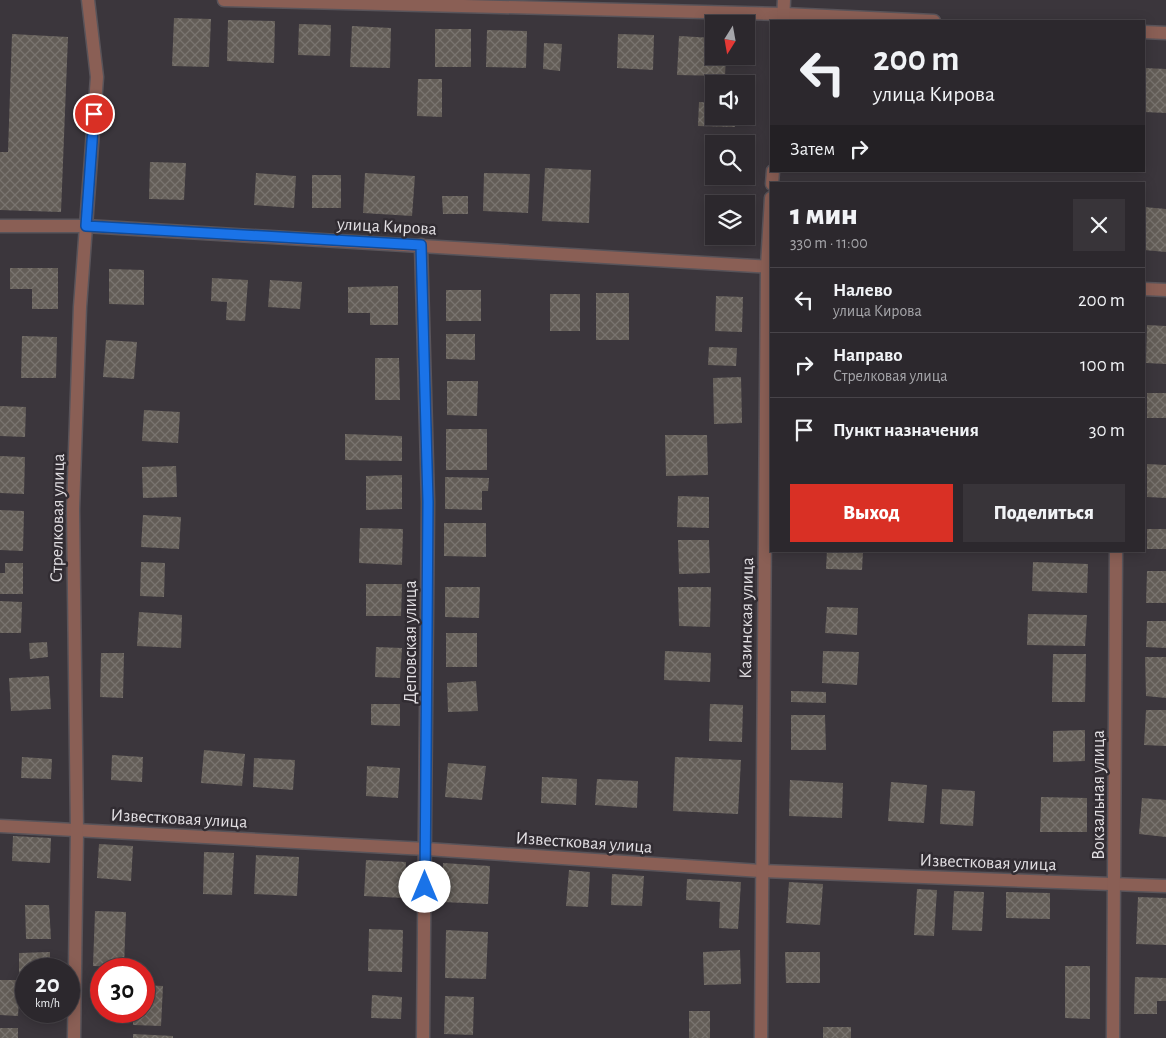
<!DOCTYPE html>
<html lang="ru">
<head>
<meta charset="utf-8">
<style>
  body { margin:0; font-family:"Alegreya Sans",sans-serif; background:#383439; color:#f1f3f6; height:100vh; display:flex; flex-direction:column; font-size:19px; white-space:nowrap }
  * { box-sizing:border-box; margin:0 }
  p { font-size:16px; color:#a6a6aa }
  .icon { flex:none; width:28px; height:28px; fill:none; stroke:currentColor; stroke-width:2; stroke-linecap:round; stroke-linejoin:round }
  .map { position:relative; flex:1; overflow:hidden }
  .drawer { position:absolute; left:770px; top:182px; width:375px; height:370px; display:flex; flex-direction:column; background:#2c282d; border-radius:0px; box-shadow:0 2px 12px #0003,0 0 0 1px #484449 }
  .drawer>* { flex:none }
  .top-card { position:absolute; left:770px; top:20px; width:375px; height:152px; border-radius:0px; box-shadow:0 2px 12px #0003,0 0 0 1px #484449; background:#2c282d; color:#f1f3f6; overflow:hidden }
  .needle { width:32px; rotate:191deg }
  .tools { position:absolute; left:705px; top:15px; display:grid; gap:10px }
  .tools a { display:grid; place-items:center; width:50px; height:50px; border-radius:0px; background:#2c282d; box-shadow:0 2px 12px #0003,0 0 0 1px #484449; font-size:25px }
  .speed { position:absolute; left:15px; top:958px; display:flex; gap:10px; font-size:25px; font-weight:700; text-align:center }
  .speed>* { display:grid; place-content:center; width:65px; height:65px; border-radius:50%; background:#2c282d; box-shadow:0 2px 12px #0003,0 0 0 1px #484449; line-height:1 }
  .speed small { font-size:12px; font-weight:400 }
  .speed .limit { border:8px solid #d22; background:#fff; color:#111 }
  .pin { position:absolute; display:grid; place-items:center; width:42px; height:42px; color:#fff; margin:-21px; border:2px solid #fff; border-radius:50%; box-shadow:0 1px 5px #0007 }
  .me { position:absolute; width:55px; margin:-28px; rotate:0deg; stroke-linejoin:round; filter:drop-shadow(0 0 4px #0008) }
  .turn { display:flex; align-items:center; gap:18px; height:105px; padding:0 20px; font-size:22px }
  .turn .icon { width:65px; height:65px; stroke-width:2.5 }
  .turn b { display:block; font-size:35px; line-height:42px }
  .then { display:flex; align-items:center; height:48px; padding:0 20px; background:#0003; gap:10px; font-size:19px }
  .round { display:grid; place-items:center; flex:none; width:52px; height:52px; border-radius:0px; background:#383439 }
  .headline { display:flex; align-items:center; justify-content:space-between; height:85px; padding:0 20px }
  h1 { font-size:30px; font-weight:800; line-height:38px }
  .action { display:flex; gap:10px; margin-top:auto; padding:10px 20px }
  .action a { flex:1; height:58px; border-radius:0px; background:#d93025; color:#fff; font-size:20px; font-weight:800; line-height:58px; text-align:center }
  .action a+a { background:#383439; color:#f1f3f6 }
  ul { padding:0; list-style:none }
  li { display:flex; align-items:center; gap:15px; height:65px; padding:0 20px; border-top:1px solid #484449 }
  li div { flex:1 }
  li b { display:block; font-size:19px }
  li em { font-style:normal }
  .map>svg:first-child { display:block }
  .building { fill:url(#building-cross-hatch) }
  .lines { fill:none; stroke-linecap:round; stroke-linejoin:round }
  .minor-casing { stroke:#59545a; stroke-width:15 }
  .minor { stroke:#8a5f55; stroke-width:12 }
  .route-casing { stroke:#114b97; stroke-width:12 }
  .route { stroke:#1a73e8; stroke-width:9 }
  .labels { text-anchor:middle; stroke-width:5; stroke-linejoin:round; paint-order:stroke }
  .street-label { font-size:18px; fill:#e1dee2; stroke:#312c32 }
</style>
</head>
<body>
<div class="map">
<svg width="1166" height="1038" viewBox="0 0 1166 1038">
  <defs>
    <pattern id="building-cross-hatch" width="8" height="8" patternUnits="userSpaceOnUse" patternTransform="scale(1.25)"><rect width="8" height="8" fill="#635d57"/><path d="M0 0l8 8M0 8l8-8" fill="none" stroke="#79746f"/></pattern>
  </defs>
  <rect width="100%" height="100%" fill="#3b363c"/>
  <g class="building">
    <path d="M174 18 211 19 209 67 172 66Z"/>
    <path d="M228 20 275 21 274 63 227 61Z"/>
    <path d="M299 24 331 25 330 56 298 55Z"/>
    <path d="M352 26 391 28 390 68 350 67Z"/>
    <rect x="435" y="29" width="36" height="38"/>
    <path d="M487 30 527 31 526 68 486 67Z"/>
    <path d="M12 34 68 37 61 212 0 210V152H8Z"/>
    <path d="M618 34 654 35 653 70 617 68Z"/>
    <path d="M679 36 714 38V56H726L725 76 677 75Z"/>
    <path d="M544 43 562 44 560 71 543 69Z"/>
    <path d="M1144 68 1166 69V113L1144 112Z"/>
    <path d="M418 79H442V117L417 116Z"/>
    <path d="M699 102 714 103V116H735V127L698 126Z"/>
    <path d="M150 162 186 163 184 200 149 199Z"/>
    <path d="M545 168 591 170 589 223 542 221Z"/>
    <path d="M256 173 296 176 294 208 254 205Z"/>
    <path d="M365 173 415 176 412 216 363 213Z"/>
    <path d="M484 173 530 174 528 213 483 211Z"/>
    <rect x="312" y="175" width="29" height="33"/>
    <path d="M442 196H468V214H443Z"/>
    <path d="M1144 207 1166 209V252L1144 250Z"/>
    <path d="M10 268H58V309H32V289H10Z"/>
    <path d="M109 269 144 270V305L109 304Z"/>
    <path d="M212 278 248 280 245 321 226 320 227 302 211 301Z"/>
    <path d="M270 280 302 282 300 309 268 307Z"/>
    <path d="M398 286V325H370V313H348V287Z"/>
    <rect x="446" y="290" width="35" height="31"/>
    <rect x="596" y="293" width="33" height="47"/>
    <rect x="550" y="294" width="30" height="37"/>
    <path d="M716 296 743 297 742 332 715 331Z"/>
    <path d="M1147 325 1166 326V364L1146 363Z"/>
    <path d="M446 334H475V360L446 359Z"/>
    <path d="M22 336 57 337 56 378H21Z"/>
    <path d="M106 340 137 342 134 379 103 377Z"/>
    <path d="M709 347 737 348 736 366 708 365Z"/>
    <path d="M375 358H399L400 400H375Z"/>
    <path d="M741 377 742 423 714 424 713 378Z"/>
    <path d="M447 381H478L477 416 447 415Z"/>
    <rect x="1147" y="393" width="19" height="25"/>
    <path d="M0 406 26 407 25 437 0 436Z"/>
    <path d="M144 410 180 412 178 443 142 441Z"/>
    <rect x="446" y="429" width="41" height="41"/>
    <path d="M345 434 402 436V461L345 460Z"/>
    <path d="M665 435H707L708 475 666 476Z"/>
    <path d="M0 456 25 457 24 494 0 493Z"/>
    <path d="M1147 464 1166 465V498L1147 497Z"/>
    <path d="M176 466 177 497 143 498 142 467Z"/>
    <path d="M402 475V509L366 510V476Z"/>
    <path d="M445 477 489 478 488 491H482V510L445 509Z"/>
    <path d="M678 496 709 497V528L677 527Z"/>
    <path d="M0 510 24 511 23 551 0 550Z"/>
    <path d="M143 515 181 517 179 549 141 547Z"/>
    <path d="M444 523H486V557L444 556Z"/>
    <path d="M360 528 403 529 402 565 359 563Z"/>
    <rect x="1147" y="529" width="19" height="20"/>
    <path d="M678 540H709L710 573 679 574Z"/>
    <path d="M827 551H863L862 570 826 569Z"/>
    <path d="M141 562 165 563 164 597 140 596Z"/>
    <path d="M1033 562 1088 564 1087 593 1032 591Z"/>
    <path d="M5 563H23V594H0V573H5Z"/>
    <path d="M1147 571H1166V603H1146Z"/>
    <path d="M366 584H402L401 616H366Z"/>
    <path d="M445 587H480L479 618 445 617Z"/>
    <path d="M678 587H711L710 627 679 626Z"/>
    <path d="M0 601 22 602 21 633H0Z"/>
    <path d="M827 607 858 608 857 635 825 633Z"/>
    <path d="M139 612 182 615 181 648 137 646Z"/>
    <path d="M1028 614 1087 615 1085 646 1027 645Z"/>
    <path d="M1147 621H1166V648L1146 647Z"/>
    <rect x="446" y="633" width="31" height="34"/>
    <path d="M47 642 48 657 30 659 29 643Z"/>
    <path d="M376 647 402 648 400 678 375 677Z"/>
    <path d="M665 651 711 653 710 682 664 680Z"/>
    <path d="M823 651 859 652 857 685 822 683Z"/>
    <path d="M101 653H124L123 698 100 697Z"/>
    <path d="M1053 654H1086L1085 702H1052Z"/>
    <path d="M1145 657H1166V698L1146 696Z"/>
    <path d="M49 676 51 709 11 711 9 678Z"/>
    <path d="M476 681 478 711 448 712 447 683Z"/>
    <path d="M791 691 826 692V703L791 702Z"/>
    <path d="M371 704H400V726L371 725Z"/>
    <path d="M710 704 743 705 742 742 709 741Z"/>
    <path d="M1146 710H1166V746L1144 745Z"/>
    <path d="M791 715H825L826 750H791Z"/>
    <path d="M1085 730V761L1053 762V731Z"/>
    <path d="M204 750 245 754 242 786 201 783Z"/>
    <path d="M112 755 143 757 142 782 111 780Z"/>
    <path d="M22 757 52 759 51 779 21 778Z"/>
    <path d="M675 757 741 760 738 814 673 811Z"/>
    <path d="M254 758 295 760 293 790 253 787Z"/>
    <path d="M448 763 486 766 482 800 445 797Z"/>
    <path d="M367 766 400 768 398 798 366 796Z"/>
    <path d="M542 777 577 779 576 805 541 803Z"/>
    <path d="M597 779 638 781 637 808 595 805Z"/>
    <path d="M790 780 843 783 842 818 789 816Z"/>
    <path d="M891 782 927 785 924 823 888 821Z"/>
    <path d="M942 789 975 791 973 826 940 824Z"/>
    <path d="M1041 797 1087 798V832H1040Z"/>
    <path d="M1142 798 1166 800V837L1139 834Z"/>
    <path d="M13 836 51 838 50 863 12 861Z"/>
    <path d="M99 844 133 846 131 881 97 878Z"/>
    <path d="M204 852 234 853 232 895 203 894Z"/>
    <path d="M256 855 299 857 297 896 254 894Z"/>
    <path d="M366 860 406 862 404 898 364 896Z"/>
    <path d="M443 863 490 866 488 904 442 902Z"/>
    <path d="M569 870 590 872 588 907 566 906Z"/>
    <path d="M612 874 644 876 642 906 611 905Z"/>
    <path d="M687 879 741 882 738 929 719 928 720 902 686 900Z"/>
    <path d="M789 882 823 884 820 925 786 923Z"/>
    <path d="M917 889 937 890 934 936 914 935Z"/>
    <path d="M954 891 984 892 982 931 952 930Z"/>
    <path d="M1006 892 1050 893V919L1006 918Z"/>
    <path d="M1138 897 1166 898V945L1136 944Z"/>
    <path d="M25 905H49L51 939H26Z"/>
    <path d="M95 911 126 912 124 967 93 966Z"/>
    <path d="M369 929 403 930 402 972 368 971Z"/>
    <path d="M446 930 488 932 486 979 445 978Z"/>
    <path d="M740 950 741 984 704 985 703 952Z"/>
    <path d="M50 952V969H26V975H19V953Z"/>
    <path d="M785 952H820V983H786Z"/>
    <path d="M1065 966H1090V1019L1065 1018Z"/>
    <path d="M1135 977 1166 978V1001H1157V1014H1134Z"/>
    <path d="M0 980H20L18 1016 0 1015Z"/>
    <path d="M144 985 163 986 161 1026 133 1025V1011H144Z"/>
    <path d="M372 995 402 997 401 1019 371 1018Z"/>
    <path d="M445 996 474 997 473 1035 444 1034Z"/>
    <rect x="689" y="1011" width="21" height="27"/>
    <rect x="823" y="1027" width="28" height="11"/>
    <rect x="0" y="1028" width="18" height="10"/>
    <path d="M133 1034 173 1036V1038H133Z"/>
  </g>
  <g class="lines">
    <g class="minor-casing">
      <g id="minor">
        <path d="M224 0 784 14 934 21"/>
        <path d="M783 21 784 0"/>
        <path d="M1144 32 1166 33"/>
        <path d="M772 184 773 171"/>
        <path d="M0 226H86L771 267"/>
        <path d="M421 245 428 502 423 1038"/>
        <path d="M1144 289 1166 290"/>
        <path d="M0 826 426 849 761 871 1166 886"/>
        <path d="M74 1038 77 831 73 509 80 307 97 77 88 0"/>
        <path d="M761 1038 767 266 771 198"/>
        <path d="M1113 1038 1116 551"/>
      </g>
    </g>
    <use href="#minor" class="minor"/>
  </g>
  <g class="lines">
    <g class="route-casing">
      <path id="route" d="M94 114 86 226 421 245 428 502 425 887"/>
    </g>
    <use href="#route" class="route"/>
  </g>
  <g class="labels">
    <g class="street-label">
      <text transform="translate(387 226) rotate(3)" y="6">улица Кирова</text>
      <text transform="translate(57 518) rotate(-89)" y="6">Стрелковая улица</text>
      <text transform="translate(746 618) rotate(-89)" y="6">Казинская улица</text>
      <text transform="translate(410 642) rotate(-90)" y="6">Деповская улица</text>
      <text transform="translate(1098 795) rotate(-90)" y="6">Вокзальная улица</text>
      <text transform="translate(179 818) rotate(3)" y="6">Известковая улица</text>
      <text transform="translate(584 842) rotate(4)" y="6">Известковая улица</text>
      <text transform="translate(988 862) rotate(2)" y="6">Известковая улица</text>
    </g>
  </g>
</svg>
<div class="tools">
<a><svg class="needle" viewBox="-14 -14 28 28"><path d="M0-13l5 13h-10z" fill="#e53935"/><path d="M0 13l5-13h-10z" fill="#a6a6aa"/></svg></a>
<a><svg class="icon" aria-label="sound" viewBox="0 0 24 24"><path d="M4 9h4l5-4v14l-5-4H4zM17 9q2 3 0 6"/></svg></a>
<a><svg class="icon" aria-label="search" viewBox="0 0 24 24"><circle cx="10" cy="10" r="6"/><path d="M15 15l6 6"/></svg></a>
<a><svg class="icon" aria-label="layers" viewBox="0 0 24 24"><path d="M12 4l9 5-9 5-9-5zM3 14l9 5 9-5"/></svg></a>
</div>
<div class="speed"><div>20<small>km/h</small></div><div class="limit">30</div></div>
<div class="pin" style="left:94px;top:114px;background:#d93025"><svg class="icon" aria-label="arrive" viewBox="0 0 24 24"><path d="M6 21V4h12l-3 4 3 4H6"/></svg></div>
<svg class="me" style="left:425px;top:887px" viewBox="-20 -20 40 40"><circle r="19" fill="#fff"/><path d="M0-13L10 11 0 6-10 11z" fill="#1a73e8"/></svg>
<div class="top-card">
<div class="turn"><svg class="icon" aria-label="left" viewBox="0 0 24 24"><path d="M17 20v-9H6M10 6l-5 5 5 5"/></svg><div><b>200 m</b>улица Кирова</div></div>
<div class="then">Затем<svg class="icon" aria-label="right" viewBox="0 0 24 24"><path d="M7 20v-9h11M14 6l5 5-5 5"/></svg></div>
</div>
<section class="drawer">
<div class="headline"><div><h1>1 мин</h1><p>330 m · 11:00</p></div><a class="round"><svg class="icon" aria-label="close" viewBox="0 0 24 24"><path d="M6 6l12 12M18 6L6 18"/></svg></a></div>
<ul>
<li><svg class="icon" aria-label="left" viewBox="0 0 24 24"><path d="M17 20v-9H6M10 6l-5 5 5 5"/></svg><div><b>Налево</b><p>улица Кирова</p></div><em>200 m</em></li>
<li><svg class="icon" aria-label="right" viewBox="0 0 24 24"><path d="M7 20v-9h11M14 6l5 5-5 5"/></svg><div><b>Направо</b><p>Стрелковая улица</p></div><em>100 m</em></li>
<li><svg class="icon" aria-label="arrive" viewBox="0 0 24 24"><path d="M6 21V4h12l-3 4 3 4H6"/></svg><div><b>Пункт назначения</b></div><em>30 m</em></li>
</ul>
<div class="action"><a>Выход</a><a>Поделиться</a></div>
</section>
</div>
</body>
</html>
